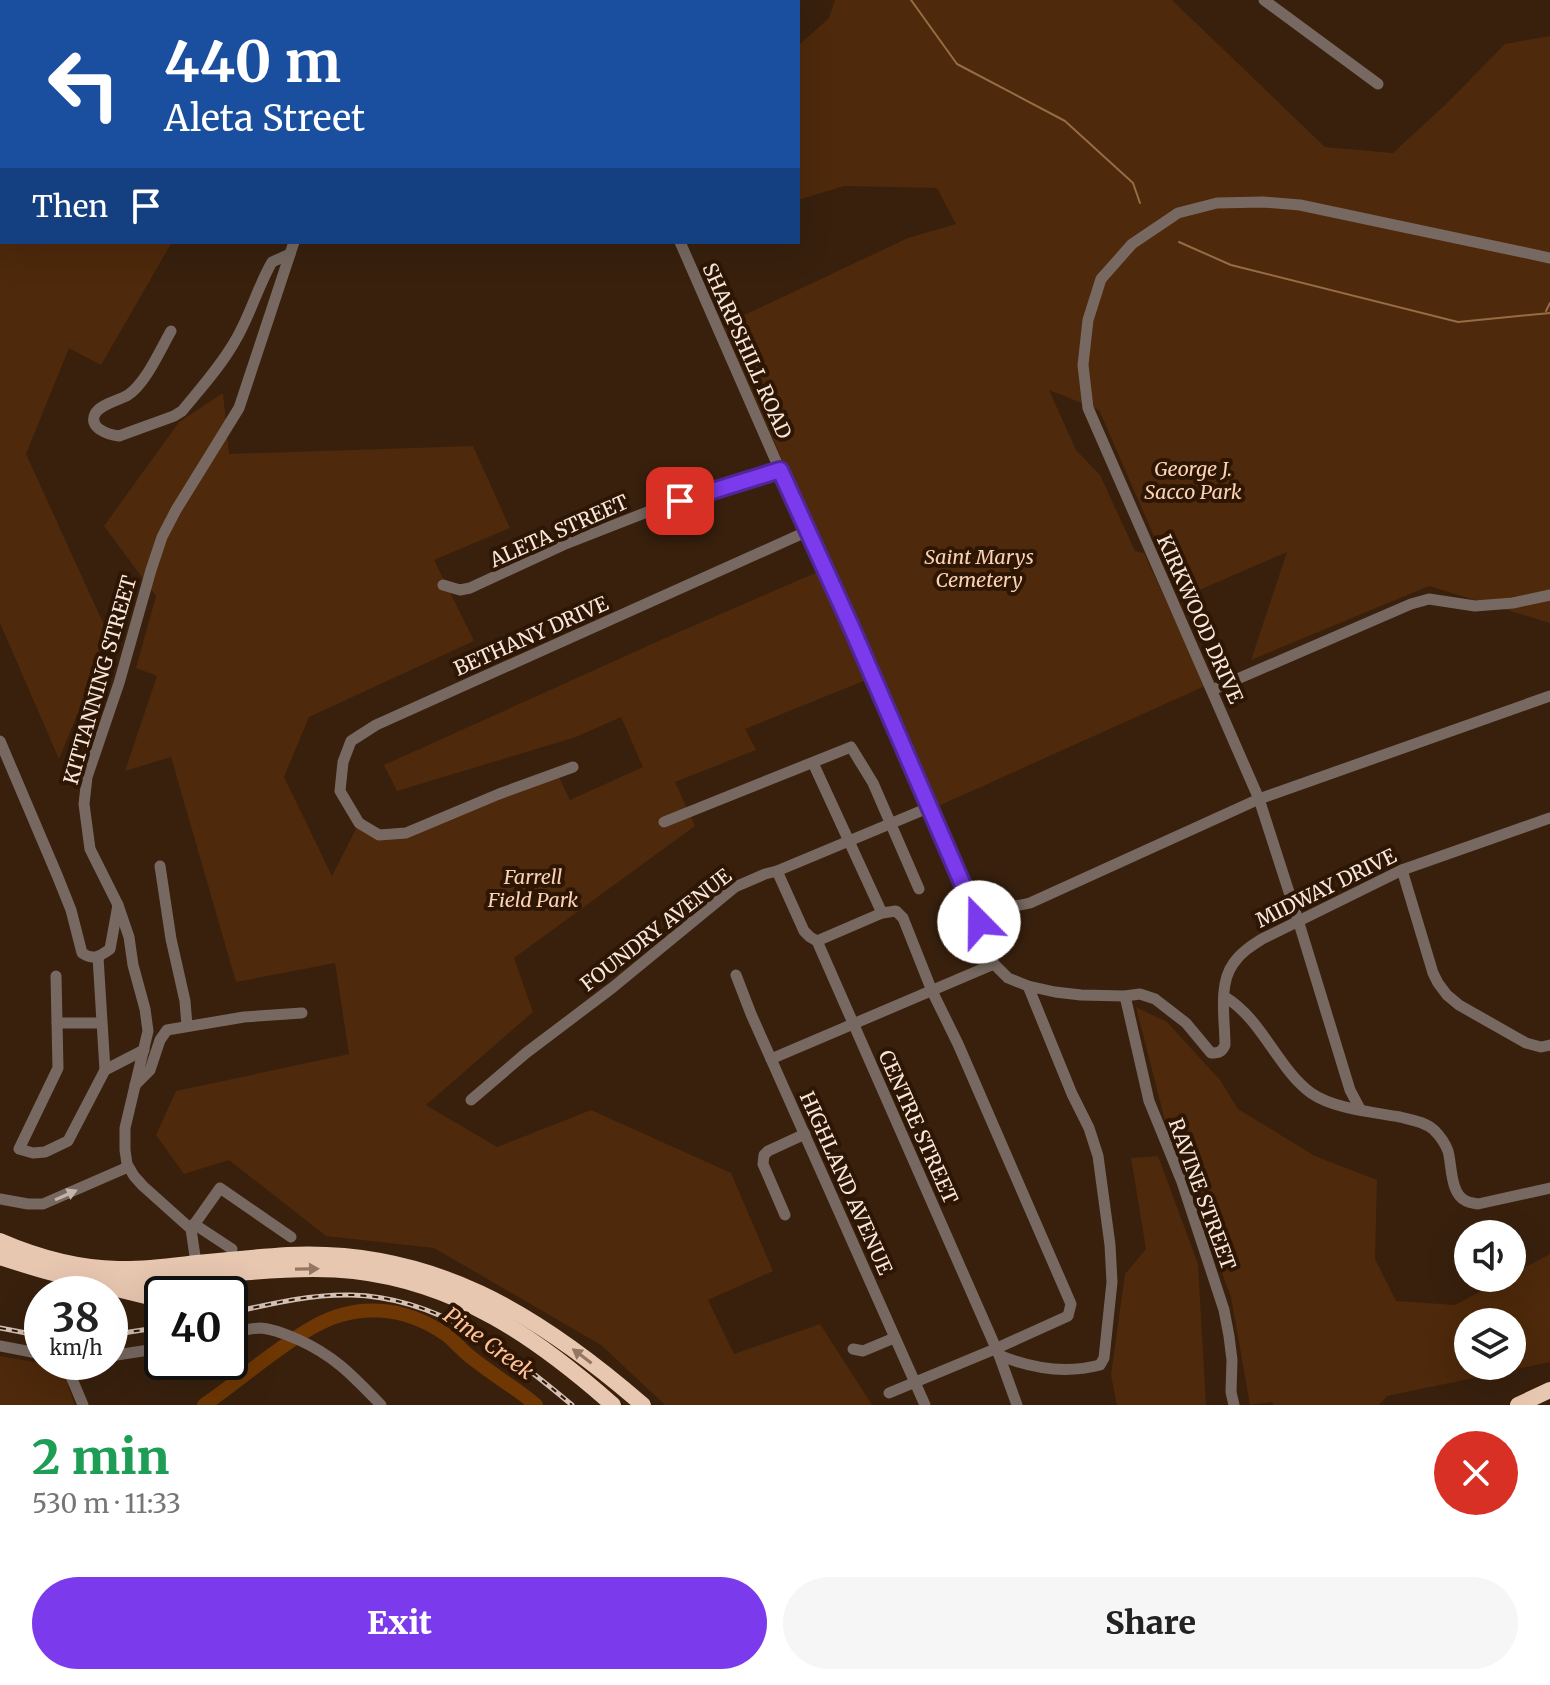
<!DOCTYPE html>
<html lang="en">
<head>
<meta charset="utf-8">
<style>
  body { margin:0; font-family:Merriweather,serif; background:#f6f6f6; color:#222; height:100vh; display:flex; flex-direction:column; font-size:30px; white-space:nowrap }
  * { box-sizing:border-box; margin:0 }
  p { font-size:26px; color:#767676 }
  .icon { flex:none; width:44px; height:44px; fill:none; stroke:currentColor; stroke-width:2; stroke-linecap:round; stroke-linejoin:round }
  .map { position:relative; height:1405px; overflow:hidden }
  .panel { display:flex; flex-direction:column; background:#fff; flex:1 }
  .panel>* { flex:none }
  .guide { position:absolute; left:0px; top:0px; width:800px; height:244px; box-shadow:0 8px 32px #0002; background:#1a4fa0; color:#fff; overflow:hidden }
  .buttons { position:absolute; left:1454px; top:1220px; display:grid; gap:16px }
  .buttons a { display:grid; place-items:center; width:72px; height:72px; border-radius:50%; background:#fff; box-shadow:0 8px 32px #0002; font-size:40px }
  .speed { position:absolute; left:24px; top:1276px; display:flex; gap:16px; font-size:40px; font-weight:700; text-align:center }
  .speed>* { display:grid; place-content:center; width:104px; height:104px; border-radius:50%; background:#fff; box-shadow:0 8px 32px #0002; line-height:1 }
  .speed small { font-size:20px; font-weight:400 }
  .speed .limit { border:4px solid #111; border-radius:12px; background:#fff; color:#111 }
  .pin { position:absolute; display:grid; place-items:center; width:68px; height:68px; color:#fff; margin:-34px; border-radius:16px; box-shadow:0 4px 12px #0006 }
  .me { position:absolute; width:88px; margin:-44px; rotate:338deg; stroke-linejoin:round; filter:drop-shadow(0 0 6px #0008) }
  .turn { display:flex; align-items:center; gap:28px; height:168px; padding:0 32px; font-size:36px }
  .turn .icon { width:104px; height:104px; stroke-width:2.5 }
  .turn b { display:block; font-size:56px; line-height:68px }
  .then { display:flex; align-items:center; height:76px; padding:0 32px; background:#0003; gap:16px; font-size:30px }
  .round { display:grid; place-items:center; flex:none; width:84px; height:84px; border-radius:42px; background:#f6f6f6 }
  .summary { display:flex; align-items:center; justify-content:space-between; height:136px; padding:0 32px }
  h1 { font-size:48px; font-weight:800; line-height:60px; color:#1e9e55 }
  .cta { display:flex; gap:16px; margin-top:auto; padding:16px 32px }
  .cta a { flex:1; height:92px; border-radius:48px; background:#7c3aed; color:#fff; font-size:32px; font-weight:800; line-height:92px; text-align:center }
  .cta a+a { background:#f6f6f6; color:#222 }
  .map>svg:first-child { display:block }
  .green { fill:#4e290b; fill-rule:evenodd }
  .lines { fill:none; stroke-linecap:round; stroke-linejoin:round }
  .stream { stroke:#976c44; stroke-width:2 }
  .river { stroke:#6e3703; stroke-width:14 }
  .minor { stroke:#776961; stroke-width:11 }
  .highway { stroke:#e8c7b1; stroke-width:16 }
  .rail-casing { stroke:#d4c1b5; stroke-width:5 }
  .rail { stroke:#2e1604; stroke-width:2; stroke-dasharray:6; stroke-linecap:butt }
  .oneway { fill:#c4b5ab }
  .oneway2 { fill:#947763 }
  .route-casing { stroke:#51269a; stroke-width:20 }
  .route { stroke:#7c3aed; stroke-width:14 }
  .labels { text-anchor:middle; stroke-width:8; stroke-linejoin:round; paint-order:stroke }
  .street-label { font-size:20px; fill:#f8e7dc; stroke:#2e1604 }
  .park-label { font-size:20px; font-style:italic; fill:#fbd2b6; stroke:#2e1604 }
  .water-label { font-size:22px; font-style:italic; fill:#ffc197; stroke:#2e1604 }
</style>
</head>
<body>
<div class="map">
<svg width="1550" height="1405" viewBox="0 0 1550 1405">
  <rect width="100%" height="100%" fill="#38200d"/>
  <g class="green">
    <path d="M0 0H205L204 2H2V242H172L101 365 69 348 26 454 109 636 59 759 0 623Z"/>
    <path d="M835 0H1172L1325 147 1393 153 1447 103 1505 44 1550 36V623L1429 586 1251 660 1287 552 1181 598 1099 410 1049 390 1076 450 1100 475 1135 551 1144 553 1205 686 934 808 876 676 745 729 756 750 675 782 695 826 514 958 533 1012 426 1105 497 1147 591 1110 731 1173 773 1271 708 1300 734 1354 820 1324 872 1405H665L601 1345 434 1248 326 1236 229 1160 184 1174 156 1135 176 1091 349 1054 335 963 236 982 171 757 125 771 157 676 136 668 156 596 104 526 179 422 223 393 229 454 473 446 510 528 434 560 474 641 309 717 284 777 332 876 359 823 379 835 406 833 557 773 570 800 643 767 621 717 576 737 397 791 384 765 672 635 829 567 723 325 908 238 956 224 937 188 844 186 798 200V46L829 18Z"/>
    <path d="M1136 1007 1167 1022 1220 1080 1238 1109 1315 1156 1377 1180 1375 1259 1396 1301 1455 1305 1505 1278H1512V1274L1550 1254V1362L1387 1396 1379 1405H1274L1272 1402 1250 1405 1231 1297 1164 1117ZM1468 1322H1512V1366H1468Z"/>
    <path d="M1158 1156 1198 1264 1206 1405H1117L1111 1375 1125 1274 1146 1249 1131 1158Z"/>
    <path d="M0 1356 57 1366 65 1372 71 1384 68 1386 75 1405H0Z"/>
  </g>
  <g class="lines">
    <g class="stream">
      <path d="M911 0 957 64 1065 121 1133 183 1140 203"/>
      <path d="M1179 242 1231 265 1458 322 1550 313"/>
      <path d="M1546 311 1550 303"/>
    </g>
    <path class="river" d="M204 1405C241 1380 274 1349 313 1327 356 1302 404 1306 445 1334 455 1341 462 1351 472 1358 493 1375 516 1388 536 1405"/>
    <g class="minor">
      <path d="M253 0 254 2"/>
      <path d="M574 0V2"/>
      <path d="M1264 0 1378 84"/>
      <path d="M330 2 334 0"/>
      <path d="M431 2 432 0"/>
      <path d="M680 242 793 500 850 624 928 808 968 894 994 964 1008 978 1028 986 1055 992 1081 995 1125 996 1140 994 1155 999 1186 1023 1211 1053C1219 1053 1222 1052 1225 1045 1225 1020 1218 985 1233 964 1240 953 1251 946 1262 939L1402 870 1550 818"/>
      <path d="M171 331C160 350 146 383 128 395 118 401 100 404 95 414 88 428 109 435 119 436L174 416 182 411C200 389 221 366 235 341 250 316 258 286 272 262L290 254"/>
      <path d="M443 585 460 590 470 588 563 545 655 509 780 470"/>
      <path d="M1212 690 1411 604 1429 599 1475 606 1513 603 1550 595"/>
      <path d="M0 741 57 875 71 910 82 953C94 961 100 956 110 949L118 905"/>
      <path d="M813 763 882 913"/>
      <path d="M573 767 499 794 406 833 379 835 359 823 340 791 343 762 351 741 376 725 808 531"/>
      <path d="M664 822 851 747 873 783 919 889"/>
      <path d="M160 866 171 939 185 1001 187 1026"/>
      <path d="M1402 870 1433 973 1438 983 1447 995 1459 1005 1526 1043 1541 1047 1550 1045"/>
      <path d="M777 871 804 931 810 937 817 941 999 1355 1017 1405"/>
      <path d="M968 894C990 910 1004 909 1030 903L1259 799 1550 696"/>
      <path d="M817 941 882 913 896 911 903 918 932 991 958 1044 1071 1304 1068 1316 995 1349 889 1393"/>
      <path d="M98 957 105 1070"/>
      <path d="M736 975 751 1014 925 1405"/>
      <path d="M56 976 58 1068 19 1149 33 1153 45 1152 68 1141 105 1070 144 1050"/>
      <path d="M1125 996 1149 1101 1182 1182 1224 1310 1229 1336 1232 1360 1231 1392 1234 1405"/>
      <path d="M1225 997C1262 1019 1278 1069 1311 1093 1334 1109 1373 1112 1400 1117 1412 1120 1425 1122 1434 1130 1440 1136 1445 1143 1448 1151 1452 1165 1450 1194 1466 1201 1470 1203 1474 1203 1478 1204L1550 1188"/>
      <path d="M57 1023H101"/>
      <path d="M771 1059 994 964"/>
      <path d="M135 1085 150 1070 160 1040 167 1030 244 1017 302 1013"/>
      <path d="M471 1100 526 1053 612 988 735 887 765 874 777 871 928 808"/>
      <path d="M1360 1109 1350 1090 1298 920 1259 799 1088 408 1083 365 1088 320 1101 279 1132 244 1178 213 1217 203 1263 202 1300 205 1550 258"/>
      <path d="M0 1199 28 1204H43L128 1167"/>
      <path d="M785 1215 763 1164 764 1155 768 1151 805 1134"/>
      <path d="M194 1224 232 1249"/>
      <path d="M191 1229 220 1188 291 1237"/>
      <path d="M195 1271 193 1277 195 1294"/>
      <path d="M203 1294 201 1276 196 1263 191 1229 143 1186 134 1176 127 1164 125 1150V1128L148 1031 145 1009 133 965 129 937 118 905 90 849 84 804 87 777 119 683 151 570 162 537 176 510 239 408 294 242"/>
      <path d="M230 1333C240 1331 251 1328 261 1328 274 1329 285 1334 297 1339 335 1356 353 1376 381 1405"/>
      <path d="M0 1346 42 1354"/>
      <path d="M853 1349 863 1351 894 1338"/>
      <path d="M999 1355C1030 1368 1066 1374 1100 1365L1104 1358 1112 1282 1110 1245 1098 1156 1089 1128 1072 1094 1028 986"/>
      <path d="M110 1356 162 1348"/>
      <path d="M65 1362 83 1405"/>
    </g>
    <g class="highway">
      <path d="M0 1241C37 1257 78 1268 118 1269 144 1270 171 1266 197 1263 227 1260 258 1257 288 1255 432 1248 538 1314 643 1405"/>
      <path d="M0 1257C34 1268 70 1280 106 1282 154 1286 203 1275 251 1272 285 1269 320 1267 354 1271 458 1283 536 1337 613 1405"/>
      <path d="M113 1288 162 1300"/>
      <path d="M211 1294 219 1286 236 1276"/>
      <path d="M1518 1405 1550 1390"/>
    </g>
    <g class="rail-casing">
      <g id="rail">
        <path d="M230 1313C270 1304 310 1294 351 1295 438 1297 508 1351 572 1405"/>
        <path d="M0 1328 42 1336"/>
        <path d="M110 1335 162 1327"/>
      </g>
    </g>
    <use href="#rail" class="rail"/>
  </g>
  <defs><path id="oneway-solid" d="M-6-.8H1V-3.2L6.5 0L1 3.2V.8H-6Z" transform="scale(2)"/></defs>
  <use class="oneway" href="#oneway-solid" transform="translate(66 1195) rotate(-24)"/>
  <g class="oneway2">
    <use href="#oneway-solid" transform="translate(307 1269) rotate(-1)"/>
    <use href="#oneway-solid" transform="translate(582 1356) rotate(-143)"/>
  </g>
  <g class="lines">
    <g class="route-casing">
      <path id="route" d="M680 501 780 470 850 624 979 922"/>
    </g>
    <use href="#route" class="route"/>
  </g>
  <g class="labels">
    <g class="street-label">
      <text transform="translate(747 351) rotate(66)" y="7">SHARPSHILL ROAD</text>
      <text transform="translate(559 531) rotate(-24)" y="7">ALETA STREET</text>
      <text transform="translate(1200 619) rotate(66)" y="7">KIRKWOOD DRIVE</text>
      <text transform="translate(531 636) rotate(-24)" y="7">BETHANY DRIVE</text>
      <text transform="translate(100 680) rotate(-74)" y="7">KITTANNING STREET</text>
      <text transform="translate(1326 888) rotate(-26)" y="7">MIDWAY DRIVE</text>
      <text transform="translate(656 930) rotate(-38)" y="7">FOUNDRY AVENUE</text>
      <text transform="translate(918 1127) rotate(66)" y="7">CENTRE STREET</text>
      <text transform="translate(846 1183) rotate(66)" y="7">HIGHLAND AVENUE</text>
      <text transform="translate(1202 1194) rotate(70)" y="7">RAVINE STREET</text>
    </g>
    <g class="park-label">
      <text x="1193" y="476">George J.<tspan x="1193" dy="23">Sacco Park</tspan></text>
      <text x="979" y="564">Saint Marys<tspan x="979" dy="23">Cemetery</tspan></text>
      <text x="533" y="884">Farrell<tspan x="533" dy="23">Field Park</tspan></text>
    </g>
    <g class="water-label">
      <text transform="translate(489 1343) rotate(36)" y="8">Pine Creek</text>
    </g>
  </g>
</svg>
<div class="buttons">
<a><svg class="icon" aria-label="sound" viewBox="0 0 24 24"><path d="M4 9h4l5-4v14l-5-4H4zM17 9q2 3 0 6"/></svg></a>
<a><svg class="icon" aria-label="layers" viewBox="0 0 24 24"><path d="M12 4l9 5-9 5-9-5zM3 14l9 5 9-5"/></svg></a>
</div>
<div class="speed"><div>38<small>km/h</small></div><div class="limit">40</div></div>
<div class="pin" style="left:680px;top:501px;background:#d93025"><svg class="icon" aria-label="arrive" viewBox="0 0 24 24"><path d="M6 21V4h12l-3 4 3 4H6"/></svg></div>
<svg class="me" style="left:979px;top:922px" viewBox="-20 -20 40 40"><circle r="19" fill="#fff"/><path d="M0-13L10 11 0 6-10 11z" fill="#7c3aed"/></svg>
<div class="guide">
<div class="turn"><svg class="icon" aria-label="left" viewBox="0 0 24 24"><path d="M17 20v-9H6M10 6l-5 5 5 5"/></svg><div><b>440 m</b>Aleta Street</div></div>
<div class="then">Then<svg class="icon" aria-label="arrive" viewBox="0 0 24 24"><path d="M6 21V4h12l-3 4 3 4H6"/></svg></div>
</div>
</div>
<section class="panel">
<div class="summary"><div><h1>2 min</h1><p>530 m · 11:33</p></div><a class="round" style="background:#d93025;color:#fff"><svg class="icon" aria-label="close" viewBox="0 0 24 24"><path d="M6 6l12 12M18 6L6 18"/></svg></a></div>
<div class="cta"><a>Exit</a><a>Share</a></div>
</section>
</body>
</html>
